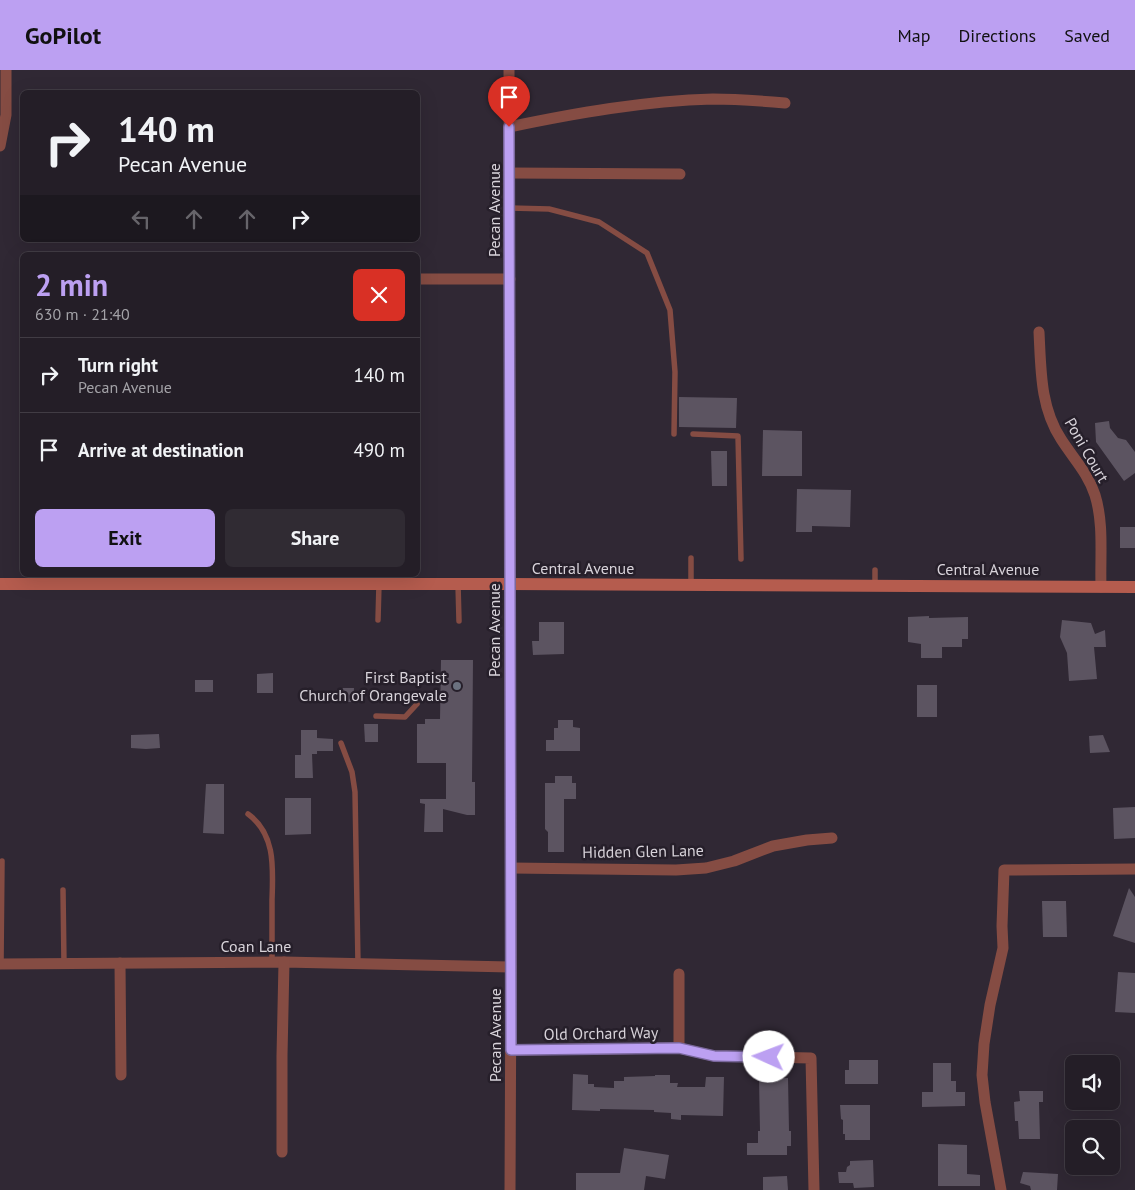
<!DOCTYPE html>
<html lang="en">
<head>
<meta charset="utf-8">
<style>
  body { margin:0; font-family:"PT Sans",sans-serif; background:#302b33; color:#f1f3f6; height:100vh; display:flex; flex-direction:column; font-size:19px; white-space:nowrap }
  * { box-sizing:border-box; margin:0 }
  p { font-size:16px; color:#a3a2a7 }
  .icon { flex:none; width:28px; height:28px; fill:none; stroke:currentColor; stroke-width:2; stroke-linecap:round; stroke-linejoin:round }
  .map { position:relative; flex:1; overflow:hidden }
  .sheet { position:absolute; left:20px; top:182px; width:400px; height:325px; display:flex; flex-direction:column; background:#241e27; border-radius:8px; box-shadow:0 5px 20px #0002,0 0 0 1px #413c44 }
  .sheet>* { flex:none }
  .hud { position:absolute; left:20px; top:20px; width:400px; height:152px; border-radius:8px; box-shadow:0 5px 20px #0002,0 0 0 1px #413c44; background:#241e27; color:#f1f3f6; overflow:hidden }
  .controls { position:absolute; left:1065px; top:985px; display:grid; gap:10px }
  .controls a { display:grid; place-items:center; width:55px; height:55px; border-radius:8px; background:#241e27; box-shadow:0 5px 20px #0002,0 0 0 1px #413c44; font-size:25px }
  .pin { position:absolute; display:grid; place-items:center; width:42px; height:42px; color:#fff; margin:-51px -21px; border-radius:50% 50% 50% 0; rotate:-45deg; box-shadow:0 0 5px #0007 }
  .pin .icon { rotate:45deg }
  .me { position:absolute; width:55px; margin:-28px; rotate:272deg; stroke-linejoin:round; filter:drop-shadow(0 0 4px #0008) }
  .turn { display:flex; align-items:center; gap:18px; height:105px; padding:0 15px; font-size:22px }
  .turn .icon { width:65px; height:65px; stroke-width:2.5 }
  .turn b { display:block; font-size:35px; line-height:42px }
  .lanes { display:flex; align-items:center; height:48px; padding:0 15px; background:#0003; justify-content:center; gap:25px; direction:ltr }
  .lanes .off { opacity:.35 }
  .round { display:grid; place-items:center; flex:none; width:52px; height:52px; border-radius:8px; background:#302b33 }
  .overview { display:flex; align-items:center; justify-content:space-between; height:85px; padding:0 15px }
  h1 { font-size:30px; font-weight:600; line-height:38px; color:#bca0f2 }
  .action { display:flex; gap:10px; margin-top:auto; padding:10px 15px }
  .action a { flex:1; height:58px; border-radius:8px; background:#bca0f2; color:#111; font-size:20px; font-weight:600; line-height:58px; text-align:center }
  .action a+a { background:#302b33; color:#f1f3f6 }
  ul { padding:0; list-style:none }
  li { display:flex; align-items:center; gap:15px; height:75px; padding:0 15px; border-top:1px solid #413c44 }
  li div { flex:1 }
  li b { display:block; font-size:19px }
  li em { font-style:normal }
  header { display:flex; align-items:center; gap:30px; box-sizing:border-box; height:70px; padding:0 25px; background:#bca0f2; color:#111 }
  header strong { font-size:24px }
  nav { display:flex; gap:28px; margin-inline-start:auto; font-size:18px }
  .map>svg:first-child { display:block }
  .building { fill:#5c5461 }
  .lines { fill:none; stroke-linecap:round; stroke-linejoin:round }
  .lane { stroke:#854c43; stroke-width:5.5 }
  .street { stroke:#854c43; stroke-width:11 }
  .secondary { stroke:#b55c4e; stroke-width:12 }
  .route-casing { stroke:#7a689d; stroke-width:12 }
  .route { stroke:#bca0f2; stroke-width:9 }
  .worship-dot { fill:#6b7280; stroke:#261f2a; stroke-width:2 }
  .labels { text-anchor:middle; stroke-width:5; stroke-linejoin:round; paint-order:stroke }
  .street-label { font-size:16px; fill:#d7d2d9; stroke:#261f2a }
  .poi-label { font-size:16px; fill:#d7d2d9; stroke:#261f2a; text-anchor:end }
</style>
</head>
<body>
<header>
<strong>GoPilot</strong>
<nav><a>Map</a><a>Directions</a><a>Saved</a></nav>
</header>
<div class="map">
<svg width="1135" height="1120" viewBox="0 0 1135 1120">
  <rect width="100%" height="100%" fill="#302834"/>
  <g class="building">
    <path d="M679 327 737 328 736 358 679 357Z"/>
    <path d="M1109 351 1110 358 1118 368 1126 370 1135 382V403L1124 411 1096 372 1095 353Z"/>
    <path d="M763 360 802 361V406H762Z"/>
    <path d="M711 381H727V416H712Z"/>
    <path d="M797 419 851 420 850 457 812 456V462H796Z"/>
    <rect x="1120" y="457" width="15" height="21"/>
    <path d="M929 546V548L968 547V569H962V577H942V588H921V574L908 572V547Z"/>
    <path d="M1062 550 1091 553 1095 564 1105 560 1106 577H1094L1097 609 1069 611 1067 583 1060 567Z"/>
    <path d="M539 552H564V584L533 585 532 571H539Z"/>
    <path d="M441 590H473L472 712H475V745H467L443 739V762H424L425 734 420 733V729H446V693H417V654H425V649H440Z"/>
    <path d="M273 603V623H257V604Z"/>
    <rect x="195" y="610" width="18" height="12"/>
    <rect x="917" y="615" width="20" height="32"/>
    <path d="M341 618H354L353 632H341Z"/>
    <path d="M558 650H573V657L580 658V681H546V670H554V658H558Z"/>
    <path d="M364 654H378V672H365Z"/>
    <path d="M301 660H317V668L333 669V681H317V684H312L313 708H295V685H301Z"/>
    <path d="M159 664 160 678 146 679 131 678V665Z"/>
    <path d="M1103 665 1110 682 1090 683 1089 666Z"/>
    <path d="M555 706H572V713H576V729H564V782H548V762L545 759V713H555Z"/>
    <path d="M206 714H224V764L203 763Z"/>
    <path d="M285 728H311V764L285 765Z"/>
    <path d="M1135 737V768L1114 769 1113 738Z"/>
    <path d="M1129 818 1135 827V873L1113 866Z"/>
    <path d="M1042 831H1066L1067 867H1043Z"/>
    <path d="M1118 902 1135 903V943L1115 942Z"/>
    <path d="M849 990H878V1014H845V1000H849Z"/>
    <path d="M933 993H951V1011H956V1022H965V1036L922 1037V1022H933Z"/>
    <path d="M573 1004 588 1005V1014H594V1017L614 1018V1011H624V1007L655 1006V1005H670V1013H678L677 1017H705L706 1007H724L723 1046 681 1045V1050L671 1049V1043L654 1042V1040L600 1039V1041L572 1040Z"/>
    <path d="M788 1008 789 1061H791V1076H787V1085H747V1073H758V1061H760L759 1009Z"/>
    <path d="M1019 1021H1043V1032H1039L1040 1069H1019L1018 1051H1015L1014 1032 1020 1031Z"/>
    <path d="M840 1035H870V1070H845V1064H843V1050L841 1049Z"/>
    <path d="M938 1074 967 1075V1104L980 1105V1116H938Z"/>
    <path d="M624 1078 669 1085 665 1109 646 1106 644 1120H576V1103H620Z"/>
    <path d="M873 1090 874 1117 854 1118 853 1113H839L838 1102H846L847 1097 850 1095V1091Z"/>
    <path d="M1023 1102 1058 1104 1057 1120H1031L1030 1116 1020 1113Z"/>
    <path d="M787 1106 788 1120H763V1107Z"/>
  </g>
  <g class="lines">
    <g class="lane">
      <path d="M510 138 549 139 599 152 647 183 670 240 675 302 674 364"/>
      <path d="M693 364 738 366 741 489"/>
      <path d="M875 500V515"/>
      <path d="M458 514 459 551"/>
      <path d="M691 515V488"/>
      <path d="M378 550 379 514"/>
      <path d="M376 646 405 647 417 634"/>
      <path d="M341 673 352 702 355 722 358 894"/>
      <path d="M248 744C276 764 273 799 272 830 272 850 272 871 272 892"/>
      <path d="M63 820 64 894"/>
      <path d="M1 894 2 791"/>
    </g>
    <g class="street">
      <path d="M509 0 511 897 510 1120"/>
      <path d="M509 57C576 43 644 31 713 29 737 29 761 31 785 33"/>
      <path d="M0 76 6 45V0"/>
      <path d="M510 103 680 104"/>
      <path d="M418 209H510"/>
      <path d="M1039 262C1041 299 1040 337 1061 369 1073 388 1088 403 1095 425 1104 454 1100 486 1101 517"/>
      <path d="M511 798 676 800 706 798 734 791 773 776 807 770 832 768"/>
      <path d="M120 893 121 1005"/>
      <path d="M0 894 284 892 511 897"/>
      <path d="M679 978V904"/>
      <path d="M511 980 679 978 714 986 811 988 814 1120"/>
      <path d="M282 1082V986L284 892"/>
      <path d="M1001 1120 985 1032 982 1005 984 974 990 935 1003 878 1002 856 1004 800 1135 799"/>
    </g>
    <path class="secondary" d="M0 514H495L1135 517"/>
  </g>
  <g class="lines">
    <g class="route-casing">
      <path id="route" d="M509 57 511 980 679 978 714 986 769 987"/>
    </g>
    <use href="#route" class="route"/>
  </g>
  <circle class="worship-dot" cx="457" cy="616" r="5"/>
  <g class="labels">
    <g class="street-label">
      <text transform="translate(494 140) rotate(-90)" y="6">Pecan Avenue</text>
      <text transform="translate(1087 380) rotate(60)" y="6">Poni Court</text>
      <text x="583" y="504">Central Avenue</text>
      <text x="988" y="505">Central Avenue</text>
      <text transform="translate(494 560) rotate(-90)" y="6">Pecan Avenue</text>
      <text transform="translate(643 781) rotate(-1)" y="6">Hidden Glen Lane</text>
      <text x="256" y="882">Coan Lane</text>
      <text transform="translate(601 963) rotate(-1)" y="6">Old Orchard Way</text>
      <text transform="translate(495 965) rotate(-90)" y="6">Pecan Avenue</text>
    </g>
    <g class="poi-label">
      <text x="447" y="613">First Baptist<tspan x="447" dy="18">Church of Orangevale</tspan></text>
    </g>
  </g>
</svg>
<div class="controls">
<a><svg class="icon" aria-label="sound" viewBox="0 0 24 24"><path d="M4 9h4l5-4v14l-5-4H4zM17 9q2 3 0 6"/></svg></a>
<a><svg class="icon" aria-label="search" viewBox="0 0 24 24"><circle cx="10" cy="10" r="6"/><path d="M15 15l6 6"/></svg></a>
</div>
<div class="pin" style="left:509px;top:57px;background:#d93025"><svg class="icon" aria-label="arrive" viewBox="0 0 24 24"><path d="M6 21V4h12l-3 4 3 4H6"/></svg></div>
<svg class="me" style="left:769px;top:987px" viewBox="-20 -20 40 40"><circle r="19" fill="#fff"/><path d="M0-13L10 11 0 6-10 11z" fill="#bca0f2"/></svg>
<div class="hud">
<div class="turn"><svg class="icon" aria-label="right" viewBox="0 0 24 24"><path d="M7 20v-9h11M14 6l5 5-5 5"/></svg><div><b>140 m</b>Pecan Avenue</div></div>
<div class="lanes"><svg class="icon off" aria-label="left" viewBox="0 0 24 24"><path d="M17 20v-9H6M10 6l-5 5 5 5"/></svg><svg class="icon off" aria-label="ahead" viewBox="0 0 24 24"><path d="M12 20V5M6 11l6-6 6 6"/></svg><svg class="icon off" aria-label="ahead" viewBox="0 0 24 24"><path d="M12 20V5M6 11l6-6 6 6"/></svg><svg class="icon" aria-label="right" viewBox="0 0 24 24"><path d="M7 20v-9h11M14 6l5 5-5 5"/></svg></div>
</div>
<section class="sheet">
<div class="overview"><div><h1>2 min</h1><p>630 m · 21:40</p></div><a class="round" style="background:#d93025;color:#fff"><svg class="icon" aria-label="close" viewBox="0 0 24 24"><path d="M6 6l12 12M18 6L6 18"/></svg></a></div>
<ul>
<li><svg class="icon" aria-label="right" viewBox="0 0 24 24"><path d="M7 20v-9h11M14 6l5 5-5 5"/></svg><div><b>Turn right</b><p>Pecan Avenue</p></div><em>140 m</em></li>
<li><svg class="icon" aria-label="arrive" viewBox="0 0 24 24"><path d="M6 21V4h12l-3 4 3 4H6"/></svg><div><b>Arrive at destination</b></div><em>490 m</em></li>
</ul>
<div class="action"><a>Exit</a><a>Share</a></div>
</section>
</div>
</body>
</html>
